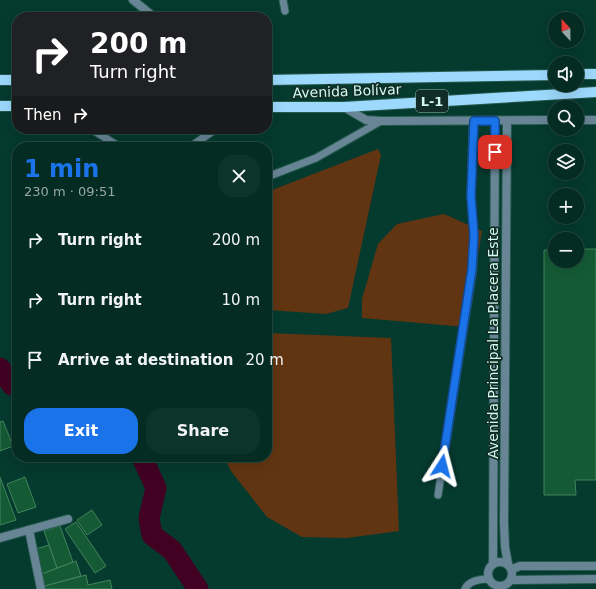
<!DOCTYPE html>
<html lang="en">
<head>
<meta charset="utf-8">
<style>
  body { margin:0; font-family:"DejaVu Sans",sans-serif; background:#0d342b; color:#f1f3f6; height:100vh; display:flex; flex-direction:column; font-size:15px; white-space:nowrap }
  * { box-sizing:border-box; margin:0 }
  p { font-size:13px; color:#97a7a6 }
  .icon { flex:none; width:22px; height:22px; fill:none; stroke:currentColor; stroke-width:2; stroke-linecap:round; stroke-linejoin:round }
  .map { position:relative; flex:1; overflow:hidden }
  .sheet { position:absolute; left:12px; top:142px; width:260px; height:320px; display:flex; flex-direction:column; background:#042c23; border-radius:16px; box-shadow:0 4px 16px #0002,0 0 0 1px #254841 }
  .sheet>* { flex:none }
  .guide { position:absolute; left:12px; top:12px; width:260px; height:122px; border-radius:16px; box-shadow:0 4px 16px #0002,0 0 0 1px #254841; background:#202124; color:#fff; overflow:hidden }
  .needle { width:26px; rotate:338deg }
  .buttons { position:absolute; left:548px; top:12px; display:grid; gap:8px }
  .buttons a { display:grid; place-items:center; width:36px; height:36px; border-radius:50%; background:#042c23; box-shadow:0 4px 16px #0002,0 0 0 1px #254841; font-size:20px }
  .pin { position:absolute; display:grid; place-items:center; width:34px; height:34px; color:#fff; margin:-17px; border-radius:8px; box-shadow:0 2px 6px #0006 }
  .me { position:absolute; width:44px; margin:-22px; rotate:9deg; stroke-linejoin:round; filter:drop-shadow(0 0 3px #0008) }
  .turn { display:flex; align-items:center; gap:14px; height:84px; padding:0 12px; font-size:18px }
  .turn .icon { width:52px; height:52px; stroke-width:2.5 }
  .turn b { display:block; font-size:28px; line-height:34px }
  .then { display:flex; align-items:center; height:38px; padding:0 12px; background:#0003; gap:8px; font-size:15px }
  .round { display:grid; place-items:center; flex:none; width:42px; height:42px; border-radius:16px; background:#0d342b }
  .summary { display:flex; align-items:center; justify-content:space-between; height:68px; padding:0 12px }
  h1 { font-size:24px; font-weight:600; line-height:30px; color:#1a73e8 }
  .primary-button { display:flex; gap:8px; margin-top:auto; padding:8px 12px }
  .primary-button a { flex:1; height:46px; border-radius:16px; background:#1a73e8; color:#fff; font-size:16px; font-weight:600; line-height:46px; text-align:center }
  .primary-button a+a { background:#0d342b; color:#f1f3f6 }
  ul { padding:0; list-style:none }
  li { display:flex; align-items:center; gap:12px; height:60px; padding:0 12px }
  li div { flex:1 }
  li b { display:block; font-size:15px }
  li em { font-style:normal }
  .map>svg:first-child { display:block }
  .garden { fill:#623512 }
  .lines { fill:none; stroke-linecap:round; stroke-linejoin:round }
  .river { stroke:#420023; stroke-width:21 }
  .building { fill:#145b35; stroke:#42835b }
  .service-casing { stroke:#25594e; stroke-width:9 }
  .minor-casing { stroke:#25594e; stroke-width:10 }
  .primary-casing { stroke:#25594e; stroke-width:12 }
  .service { stroke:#688596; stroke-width:7 }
  .minor { stroke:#688596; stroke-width:8 }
  .primary { stroke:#9dd9fc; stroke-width:10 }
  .route-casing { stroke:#114b97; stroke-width:10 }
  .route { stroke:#1a73e8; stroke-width:7 }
  .labels { text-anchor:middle; stroke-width:3.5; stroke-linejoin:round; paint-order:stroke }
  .shield { fill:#112d26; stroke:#97bcb2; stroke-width:1 }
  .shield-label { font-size:13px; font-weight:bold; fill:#d0faee }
  .street-label { font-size:14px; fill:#d0faee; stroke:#112d26 }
</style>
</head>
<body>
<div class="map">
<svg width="596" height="589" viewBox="0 0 596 589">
  <rect width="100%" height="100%" fill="#053a2f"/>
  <g class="garden">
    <path d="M378 149 381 155 348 308 326 314 267 310V192Z"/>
    <path d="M444 214 482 231 466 327 362 318V299L378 244 397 224Z"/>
    <path d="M267 333 391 338 399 531 347 538 302 537 267 517 231 471 224 457H267Z"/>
  </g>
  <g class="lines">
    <g class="river">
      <path d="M0 368 12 385 17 387"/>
      <path d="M142 457 156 488 149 518 152 535 172 550 198 589"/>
    </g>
  </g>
  <g class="building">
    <path d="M577 249H596V480H575L576 495H544V250H555V261H577Z"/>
    <path d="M3 421 13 446 0 451V422Z"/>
    <path d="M0 477 16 520 0 525Z"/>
    <path d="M25 477 36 507 18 513 7 484Z"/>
    <path d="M92 510 102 525 87 535 77 520Z"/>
    <path d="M76 522 106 566 95 573 65 529Z"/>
    <path d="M60 526 73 562 57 568 44 531Z"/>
    <path d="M49 545 57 568 42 574 36 549Z"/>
    <path d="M76 561 81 576 45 586 42 574Z"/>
    <path d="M86 575 88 585 110 580 112 589H46L45 586Z"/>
  </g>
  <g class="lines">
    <g class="service-casing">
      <g id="service">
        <path d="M283 0 285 11"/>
        <path d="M91 129 120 147"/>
        <path d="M190 147 216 129"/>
        <path d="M267 177 316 158 381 121"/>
        <path d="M438 495 473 269 474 235 471 196 473 121"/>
        <path d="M465 589C469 580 480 579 489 579"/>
      </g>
    </g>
    <g class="minor-casing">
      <g id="minor">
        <path d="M133 0 154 17"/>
        <path d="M344 107 366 120 381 121 555 120"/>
        <path d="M577 120H596"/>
        <path d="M507 121 504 523 505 547 508 564"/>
        <path d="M29 530 41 589"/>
        <path d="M0 538 68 519"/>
        <circle cx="500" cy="574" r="12"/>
        <path d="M493 564 495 121"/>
        <path d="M512 569 520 566H596"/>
        <path d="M511 580 596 579"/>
      </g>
    </g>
    <g class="primary-casing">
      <g id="primary">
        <path d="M577 74H596"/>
        <path d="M0 80H17"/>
        <path d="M267 80 555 75"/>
        <path d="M0 106H17"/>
        <path d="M267 107H344L596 92"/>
      </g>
    </g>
    <use href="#service" class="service"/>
    <use href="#minor" class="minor"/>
    <use href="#primary" class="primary"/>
  </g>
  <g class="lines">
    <g class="route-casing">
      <path id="route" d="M442 466 472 269 474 235 471 196 474 121H495V152"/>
    </g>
    <use href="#route" class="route"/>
  </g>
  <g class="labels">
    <rect class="shield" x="416" y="90" width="32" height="22" rx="3"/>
    <g class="shield-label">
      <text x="432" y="106">L-1</text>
    </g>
    <g class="street-label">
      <text transform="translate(347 91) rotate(-2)" y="5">Avenida Bolívar</text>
      <text transform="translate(493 343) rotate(-90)" y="5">Avenida Principal La Placera Este</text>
    </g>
  </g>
</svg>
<div class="buttons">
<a><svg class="needle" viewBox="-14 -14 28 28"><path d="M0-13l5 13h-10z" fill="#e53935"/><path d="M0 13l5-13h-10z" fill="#97a7a6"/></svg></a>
<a><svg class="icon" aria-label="sound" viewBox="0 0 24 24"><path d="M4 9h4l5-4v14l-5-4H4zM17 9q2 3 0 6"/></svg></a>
<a><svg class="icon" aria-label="search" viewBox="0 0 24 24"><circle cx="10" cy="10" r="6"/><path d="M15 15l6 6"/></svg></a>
<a><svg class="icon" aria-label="layers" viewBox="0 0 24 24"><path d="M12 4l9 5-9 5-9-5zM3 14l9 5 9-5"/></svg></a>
<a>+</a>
<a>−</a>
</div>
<div class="pin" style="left:495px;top:152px;background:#d93025"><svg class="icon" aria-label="arrive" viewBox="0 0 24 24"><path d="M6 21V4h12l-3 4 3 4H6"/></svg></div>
<svg class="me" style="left:442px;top:466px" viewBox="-20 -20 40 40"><path d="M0-17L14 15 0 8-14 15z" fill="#1a73e8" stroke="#fff" stroke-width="4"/></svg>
<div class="guide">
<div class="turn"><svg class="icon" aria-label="right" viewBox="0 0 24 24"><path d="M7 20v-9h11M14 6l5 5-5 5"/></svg><div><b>200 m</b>Turn right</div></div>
<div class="then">Then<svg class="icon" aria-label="right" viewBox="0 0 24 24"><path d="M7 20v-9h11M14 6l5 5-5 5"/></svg></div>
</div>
<section class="sheet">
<div class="summary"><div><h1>1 min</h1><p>230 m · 09:51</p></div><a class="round"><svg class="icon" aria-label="close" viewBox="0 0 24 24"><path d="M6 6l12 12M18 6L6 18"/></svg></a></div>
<ul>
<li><svg class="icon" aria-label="right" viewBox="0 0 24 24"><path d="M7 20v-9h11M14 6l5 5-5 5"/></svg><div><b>Turn right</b></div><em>200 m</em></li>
<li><svg class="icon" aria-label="right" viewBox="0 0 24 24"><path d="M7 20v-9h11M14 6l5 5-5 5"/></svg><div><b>Turn right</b></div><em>10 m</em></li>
<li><svg class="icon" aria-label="arrive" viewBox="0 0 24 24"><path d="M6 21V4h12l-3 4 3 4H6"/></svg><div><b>Arrive at destination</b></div><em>20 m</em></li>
</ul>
<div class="primary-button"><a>Exit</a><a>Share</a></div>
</section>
</div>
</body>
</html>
